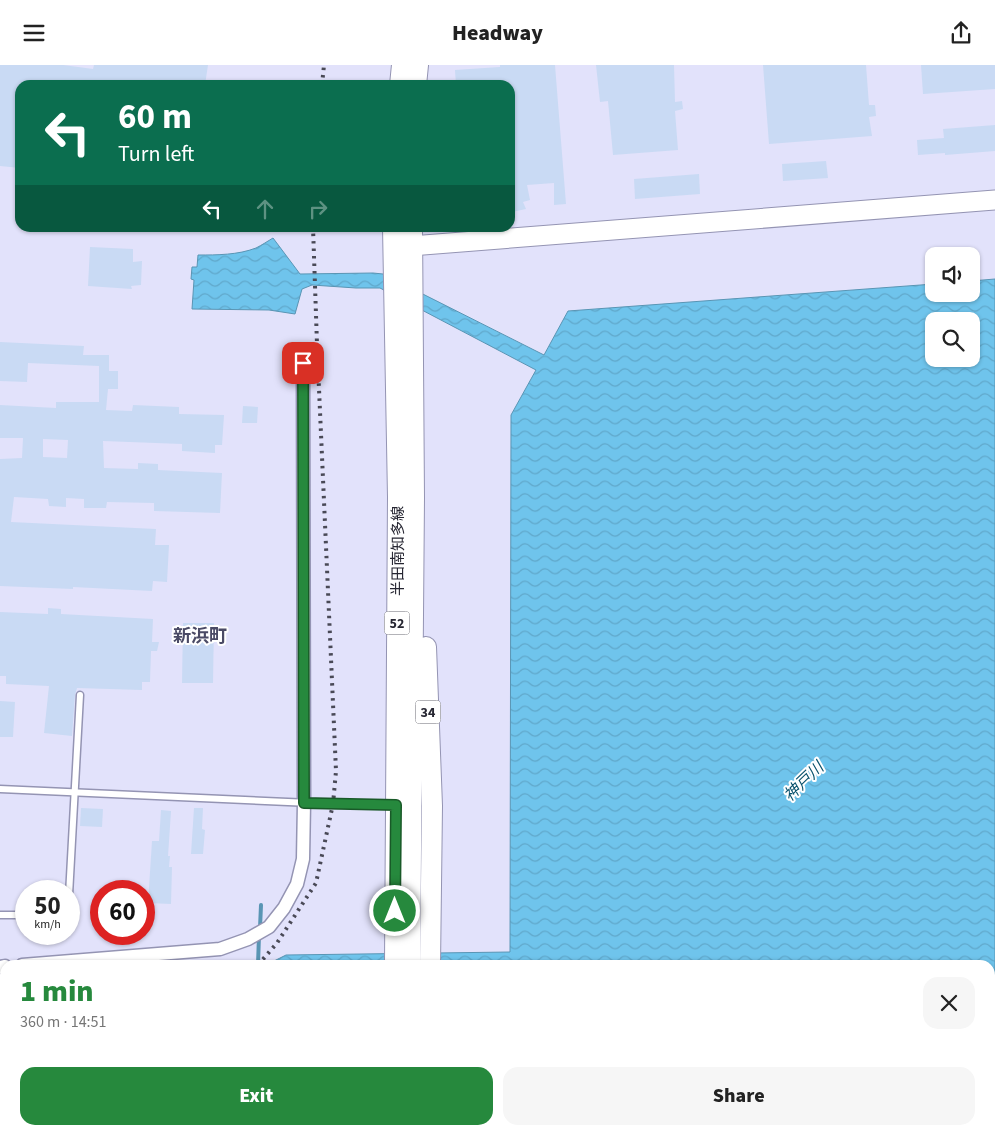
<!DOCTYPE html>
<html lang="en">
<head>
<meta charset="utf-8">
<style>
  body { margin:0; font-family:"Source Sans 3","Noto Sans JP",sans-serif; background:#f6f6f6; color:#222; height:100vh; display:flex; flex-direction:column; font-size:19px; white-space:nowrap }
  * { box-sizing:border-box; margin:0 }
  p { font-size:16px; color:#767676 }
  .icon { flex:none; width:28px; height:28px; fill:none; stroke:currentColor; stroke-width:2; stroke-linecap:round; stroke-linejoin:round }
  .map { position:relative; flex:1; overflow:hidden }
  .side { position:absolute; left:0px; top:895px; width:995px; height:175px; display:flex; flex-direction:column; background:#fff; border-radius:15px 15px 0 0; box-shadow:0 1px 4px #0004 }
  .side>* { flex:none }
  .top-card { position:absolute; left:15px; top:15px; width:500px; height:152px; border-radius:15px; box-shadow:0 1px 4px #0004; background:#0b6e4f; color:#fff; overflow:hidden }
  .fabs { position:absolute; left:925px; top:182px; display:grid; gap:10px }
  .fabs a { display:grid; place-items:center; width:55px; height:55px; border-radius:10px; background:#fff; box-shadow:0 1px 4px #0004; font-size:25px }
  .speed { position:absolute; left:15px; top:815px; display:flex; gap:10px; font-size:25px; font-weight:700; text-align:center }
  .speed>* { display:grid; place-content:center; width:65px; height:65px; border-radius:50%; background:#fff; box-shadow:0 1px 4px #0004; line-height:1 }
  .speed small { font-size:12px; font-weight:400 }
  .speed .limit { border:8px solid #d22; background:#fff; color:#111 }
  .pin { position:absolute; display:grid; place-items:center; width:42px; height:42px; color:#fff; margin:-21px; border-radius:10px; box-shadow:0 2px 8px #0006 }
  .me { position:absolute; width:55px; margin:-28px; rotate:0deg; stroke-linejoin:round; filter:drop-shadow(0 0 4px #0008) }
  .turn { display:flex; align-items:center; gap:18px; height:105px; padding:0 20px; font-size:22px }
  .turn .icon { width:65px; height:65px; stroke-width:2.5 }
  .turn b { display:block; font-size:35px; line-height:42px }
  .lanes { display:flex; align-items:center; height:48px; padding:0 20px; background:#0003; justify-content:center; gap:25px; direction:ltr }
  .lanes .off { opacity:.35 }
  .round { display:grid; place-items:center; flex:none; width:52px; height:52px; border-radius:15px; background:#f6f6f6 }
  .headline { display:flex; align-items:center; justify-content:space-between; height:85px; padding:0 20px }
  h1 { font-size:30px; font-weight:800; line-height:38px; color:#26893d }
  .primary-button { display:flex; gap:10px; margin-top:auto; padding:10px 20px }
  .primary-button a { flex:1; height:58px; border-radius:15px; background:#26893d; color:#fff; font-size:20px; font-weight:800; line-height:58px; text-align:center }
  .primary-button a+a { background:#f6f6f6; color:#222 }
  header { display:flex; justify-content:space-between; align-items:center; height:65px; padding:0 20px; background:#fff; font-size:22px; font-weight:800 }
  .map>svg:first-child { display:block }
  .built { fill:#e2e2fb; fill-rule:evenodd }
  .water { fill:url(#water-waves); stroke:#5995b4; fill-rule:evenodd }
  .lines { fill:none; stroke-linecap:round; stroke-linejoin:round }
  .stream { stroke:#5995b4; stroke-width:4 }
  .building { fill:#c9daf4; fill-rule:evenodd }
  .lane-casing { stroke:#9494b3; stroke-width:9 }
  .street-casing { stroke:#9494b3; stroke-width:15 }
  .secondary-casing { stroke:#9494b3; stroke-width:21 }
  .primary-casing { stroke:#9494b3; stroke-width:22 }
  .lane { stroke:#fff; stroke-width:6 }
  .street { stroke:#fff; stroke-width:12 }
  .secondary { stroke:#fff; stroke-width:19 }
  .primary { stroke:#fff; stroke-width:20 }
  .rail { stroke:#494956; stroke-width:4; stroke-dasharray:2.5 5; stroke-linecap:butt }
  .route-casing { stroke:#195928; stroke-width:12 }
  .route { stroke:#26893d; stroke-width:9 }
  .labels { text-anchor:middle; stroke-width:4; stroke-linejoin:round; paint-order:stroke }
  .shield { fill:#fff; stroke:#676770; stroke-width:1 }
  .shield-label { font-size:14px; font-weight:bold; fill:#262632 }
  .street-label { font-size:15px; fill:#262632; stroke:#fff }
  .water-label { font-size:16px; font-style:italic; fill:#0a526d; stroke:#fff }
  .quarter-label { font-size:18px; font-weight:bold; fill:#4a4a65; stroke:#fff }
</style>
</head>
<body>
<header><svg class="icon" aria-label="menu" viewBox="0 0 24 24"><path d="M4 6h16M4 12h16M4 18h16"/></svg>Headway<svg class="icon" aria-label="share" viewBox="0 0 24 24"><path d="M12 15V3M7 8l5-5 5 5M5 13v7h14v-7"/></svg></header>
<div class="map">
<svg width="995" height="1070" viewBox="0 0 995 1070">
  <defs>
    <pattern id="water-waves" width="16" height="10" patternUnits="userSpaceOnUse" patternTransform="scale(1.25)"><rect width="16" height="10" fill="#6fc4ec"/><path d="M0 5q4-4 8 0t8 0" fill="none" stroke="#60a8cb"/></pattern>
  </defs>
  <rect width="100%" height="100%" fill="#eeeefc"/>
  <g class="built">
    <path d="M0 0H995V214L971 216V191H934V219L568 247 511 350 510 888 286 890 266 900H5V916L0 917ZM20 20H510V162H20ZM26 826H69V869H26ZM101 826H144V869H101Z"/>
    <path d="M0 990 5 991V1065H990V1041L995 1042V1070H0Z"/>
  </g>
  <g class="water">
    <path d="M273 173 300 209 373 208 383 209 544 290 568 246 934 219V229H971V216L995 214V1042H990V900H266L286 890 510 887 511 350 536 305 380 223H356L312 220 302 224 295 249 269 245 192 244 194 215 191 214 192 202H197L198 190C217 190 238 190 256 183 262 180 268 176 273 173ZM934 256H971V294H934Z"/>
    <path d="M5 916V991L0 990V917Z"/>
  </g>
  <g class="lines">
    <g class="stream">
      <path d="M260 863 261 840"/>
      <path d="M258 900 259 870"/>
    </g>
  </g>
  <g class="building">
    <path d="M0 0H63L93 4 94 0H208L205 20H20V103L0 101Z"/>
    <path d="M500 0H555L566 139 554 140V118L527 120 530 135 523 137 526 144 512 147 510 130V20H456L455 5 500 2Z"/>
    <path d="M596 0H674L675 37 682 36 683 44 675 46 678 85 613 90 608 36 600 37Z"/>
    <path d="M763 0H866L869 40H875L876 51 869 52 872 71 769 79Z"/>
    <path d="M921 0H995V24L923 29Z"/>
    <path d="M995 60V86L945 90V88L918 90 917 75 944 73 943 64Z"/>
    <path d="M826 96 828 113 783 116 782 99Z"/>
    <path d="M699 109 700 129 635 134 634 114Z"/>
    <path d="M90 182 133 184V197L142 196 141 220 131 221 132 224 88 221Z"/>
    <path d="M0 277 84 281 83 290H109V306H118V324H108L106 345 132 346 133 340 179 342V349L224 350 222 380H215V388L182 386V379L103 376 104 403 138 404V398L158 399V405L222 408 220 448 154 446V438L107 437 106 443H84V434L66 433V442L49 441 48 434 14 432 11 457 156 464 155 480H169L167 517 153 516 152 526 73 522V524L0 521V394L22 393 23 373H0V340L56 343V337H99V301L28 298 27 317 0 316ZM43 374 68 375 67 393 43 392Z"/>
    <path d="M243 341 258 342 257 358H242Z"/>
    <path d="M48 543 61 544V549L153 554 152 577H159L157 586H151L150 617H142V625L77 623 75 630 72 671 44 668 49 621 6 619V611H0V547L48 549Z"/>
    <path d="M183 558H214L213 618H182Z"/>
    <path d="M0 636 15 637 13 672H0Z"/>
    <path d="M81 743 103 744 102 762 80 761Z"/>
    <path d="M194 743H203L202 764 205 765 203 789H191Z"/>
    <path d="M161 745 171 746 168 791H170L169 802H172L171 839 148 838 152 776H159Z"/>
  </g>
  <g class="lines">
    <g class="lane-casing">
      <g id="lane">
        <path d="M0 724 333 739 393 740"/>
        <path d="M69 830 80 630"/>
        <path d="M0 850H26"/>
        <path d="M53 1065V1070"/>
        <path d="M643 1070V1065"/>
        <path d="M850 1070V1065"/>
      </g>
    </g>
    <g class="street-casing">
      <g id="street">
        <path d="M22 900 220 884 248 874 269 862 284 843 297 819 303 794 304 738 303 298"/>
        <path d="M0 902 5 901"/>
        <path d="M0 1006H5"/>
        <path d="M176 1065 178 1070"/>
      </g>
    </g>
    <g class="secondary-casing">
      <path id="secondary" d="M398 182 995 135"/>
    </g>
    <g class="primary-casing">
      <g id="primary">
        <path d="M400 20 402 0"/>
        <path d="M416 20 418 0"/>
        <path d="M393 162 398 432 395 900"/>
        <path d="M426 582 432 741 430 900"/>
        <path d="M410 900 414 433 412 162"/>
        <path d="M386 1070 388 1065"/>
        <path d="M402 1070 403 1065"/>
        <path d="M427 1070V1065"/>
      </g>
    </g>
    <use href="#lane" class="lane"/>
    <use href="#street" class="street"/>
    <use href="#secondary" class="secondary"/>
    <use href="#primary" class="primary"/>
    <g class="rail">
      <path d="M322 20 324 0"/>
      <path d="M258 900 277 878 316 818 333 739 336 706 317 279 313 162"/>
      <path d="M0 1042H5"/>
    </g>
  </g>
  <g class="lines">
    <g class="route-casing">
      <path id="route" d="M303 298 304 738 396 740 395 846"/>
    </g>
    <use href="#route" class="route"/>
  </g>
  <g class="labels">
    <g class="shield">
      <rect x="384.5" y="546.5" width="25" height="23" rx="4"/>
      <rect x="415.5" y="635.5" width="25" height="23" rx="4"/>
    </g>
    <g class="shield-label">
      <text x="397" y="563">52</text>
      <text x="428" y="652">34</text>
    </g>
    <g class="street-label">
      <text transform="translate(398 486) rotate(-90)" y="5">半田南知多線</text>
    </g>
    <g class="water-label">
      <text transform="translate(803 716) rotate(-44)" y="6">神戸川</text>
    </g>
    <g class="quarter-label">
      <text x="200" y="577">新浜町</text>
    </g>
  </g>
</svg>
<div class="fabs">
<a><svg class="icon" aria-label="sound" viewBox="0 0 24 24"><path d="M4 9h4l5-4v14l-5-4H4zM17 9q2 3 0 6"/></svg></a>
<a><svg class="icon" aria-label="search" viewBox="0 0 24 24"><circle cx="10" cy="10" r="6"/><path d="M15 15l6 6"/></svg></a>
</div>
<div class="speed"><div>50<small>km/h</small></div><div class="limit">60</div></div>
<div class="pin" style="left:303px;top:298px;background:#d93025"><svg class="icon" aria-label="arrive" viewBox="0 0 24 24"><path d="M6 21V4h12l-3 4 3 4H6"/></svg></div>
<svg class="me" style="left:395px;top:846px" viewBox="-20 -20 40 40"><circle r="17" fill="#26893d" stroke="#fff" stroke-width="3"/><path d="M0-11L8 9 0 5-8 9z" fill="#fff"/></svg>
<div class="top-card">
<div class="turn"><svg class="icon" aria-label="left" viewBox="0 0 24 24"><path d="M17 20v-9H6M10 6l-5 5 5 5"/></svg><div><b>60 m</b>Turn left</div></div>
<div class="lanes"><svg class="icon" aria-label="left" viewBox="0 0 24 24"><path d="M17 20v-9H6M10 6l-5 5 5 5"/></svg><svg class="icon off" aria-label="ahead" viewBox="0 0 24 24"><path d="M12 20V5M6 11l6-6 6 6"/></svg><svg class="icon off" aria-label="right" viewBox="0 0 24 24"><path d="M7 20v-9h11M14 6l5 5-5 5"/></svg></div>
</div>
<section class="side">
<div class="headline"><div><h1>1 min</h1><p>360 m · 14:51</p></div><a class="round"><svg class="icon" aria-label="close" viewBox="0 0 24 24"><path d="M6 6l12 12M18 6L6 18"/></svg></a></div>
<div class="primary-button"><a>Exit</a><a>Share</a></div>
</section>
</div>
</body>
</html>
